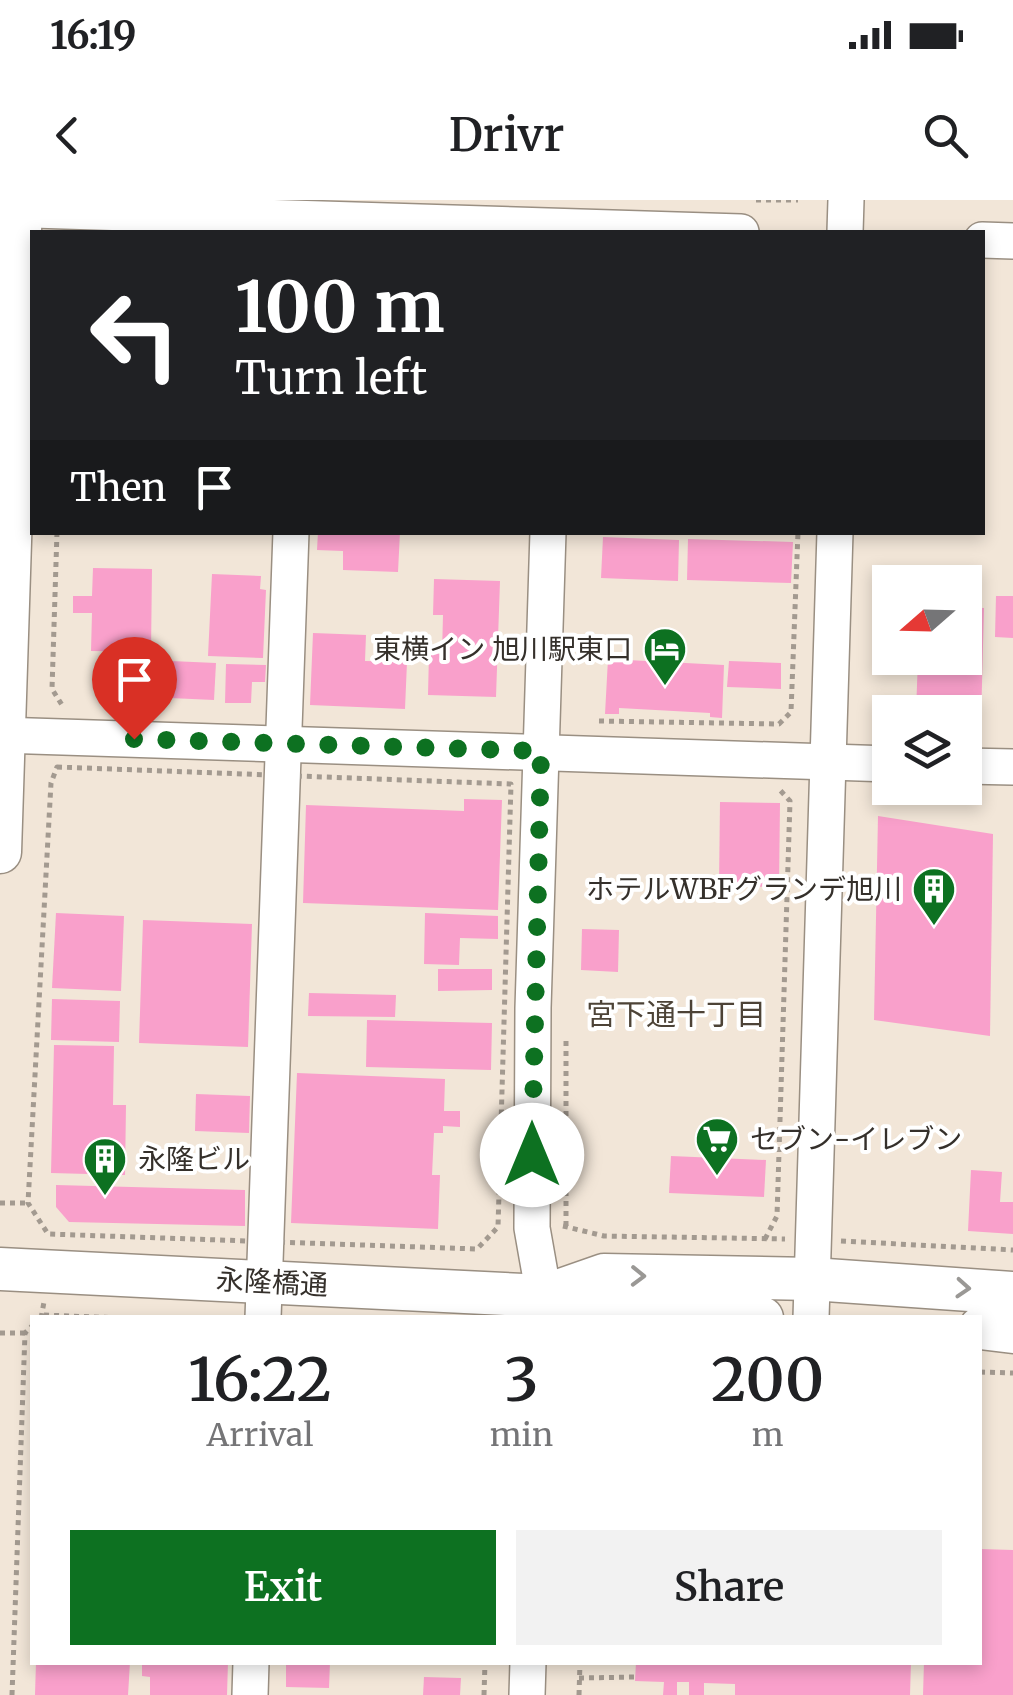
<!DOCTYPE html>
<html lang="en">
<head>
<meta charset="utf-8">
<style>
  body { margin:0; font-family:Merriweather,"Noto Sans JP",serif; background:#f2f2f2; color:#202124; height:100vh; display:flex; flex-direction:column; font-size:38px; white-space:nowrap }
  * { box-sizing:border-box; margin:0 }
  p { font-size:32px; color:#757577 }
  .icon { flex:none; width:55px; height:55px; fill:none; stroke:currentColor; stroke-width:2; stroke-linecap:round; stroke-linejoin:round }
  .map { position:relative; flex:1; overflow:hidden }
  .panel { position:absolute; left:30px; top:1115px; width:952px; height:350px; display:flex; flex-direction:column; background:#fff; border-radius:0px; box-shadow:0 5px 15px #0003 }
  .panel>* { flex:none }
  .guide { position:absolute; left:30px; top:30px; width:955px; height:305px; border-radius:0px; box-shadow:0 5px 15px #0003; background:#202124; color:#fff; overflow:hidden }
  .needle { width:65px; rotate:250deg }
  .buttons { position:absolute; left:872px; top:365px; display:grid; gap:20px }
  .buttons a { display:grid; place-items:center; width:110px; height:110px; border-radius:0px; background:#fff; box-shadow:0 5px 15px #0003; font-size:50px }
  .pin { position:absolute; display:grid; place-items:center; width:85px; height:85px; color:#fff; margin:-102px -42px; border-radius:50% 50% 50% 0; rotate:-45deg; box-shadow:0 0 10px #0007 }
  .pin .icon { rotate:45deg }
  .me { position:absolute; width:110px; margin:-55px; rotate:0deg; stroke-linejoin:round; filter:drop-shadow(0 0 8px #0008) }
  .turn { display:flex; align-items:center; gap:35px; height:210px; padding:0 40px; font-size:45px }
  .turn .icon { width:130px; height:130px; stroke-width:2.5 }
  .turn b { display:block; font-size:70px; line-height:85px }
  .then { display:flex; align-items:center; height:95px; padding:0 40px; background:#0003; gap:20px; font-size:38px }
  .eta { display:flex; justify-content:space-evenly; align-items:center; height:170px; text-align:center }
  .eta b { font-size:60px; font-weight:600; line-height:70px }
  .primary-button { display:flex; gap:20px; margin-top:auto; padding:20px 40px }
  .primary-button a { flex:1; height:115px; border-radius:0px; background:#0d7121; color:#fff; font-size:40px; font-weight:600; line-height:115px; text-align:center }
  .primary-button a+a { background:#f2f2f2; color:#202124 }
  .status { display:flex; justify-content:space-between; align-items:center; height:70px; padding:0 50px; background:#fff; direction:ltr }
  .status svg { height:28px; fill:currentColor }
  header { display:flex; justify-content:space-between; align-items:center; height:130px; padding:0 40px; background:#fff; font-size:45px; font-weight:600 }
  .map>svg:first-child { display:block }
  .building { fill:#f9a0cb }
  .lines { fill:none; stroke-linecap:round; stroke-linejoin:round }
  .minor-casing { stroke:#9a8f82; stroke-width:38 }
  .major-casing { stroke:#9a8f82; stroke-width:45 }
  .path { stroke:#a39a90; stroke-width:5; stroke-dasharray:5 5; stroke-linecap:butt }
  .minor { stroke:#fff; stroke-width:35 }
  .major { stroke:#fff; stroke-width:42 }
  .oneway { stroke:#9a9895 }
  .route { stroke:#0d7121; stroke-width:18; stroke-dasharray:0 32.4 }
  .labels { text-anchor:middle; stroke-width:8; stroke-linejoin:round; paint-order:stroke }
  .poi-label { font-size:28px; fill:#35302b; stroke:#fff; text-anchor:end }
  .street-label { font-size:28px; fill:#35302b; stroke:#fff }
  .neighbourhood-label { font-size:30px; fill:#4d4337; stroke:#fff }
</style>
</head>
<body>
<div class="status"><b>16:19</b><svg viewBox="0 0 49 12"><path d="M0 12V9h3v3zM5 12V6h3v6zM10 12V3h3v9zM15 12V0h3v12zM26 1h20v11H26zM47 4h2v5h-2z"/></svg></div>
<header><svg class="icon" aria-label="back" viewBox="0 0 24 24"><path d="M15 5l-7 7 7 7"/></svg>Drivr<svg class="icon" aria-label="search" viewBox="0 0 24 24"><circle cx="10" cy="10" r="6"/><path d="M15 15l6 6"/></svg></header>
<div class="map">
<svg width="1013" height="1495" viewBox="0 0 1013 1495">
  <rect width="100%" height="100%" fill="#f2e6d8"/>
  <g class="building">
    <path d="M318 332H400L398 372 343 370V351L317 350Z"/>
    <path d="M603 337 679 340 678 381 601 378Z"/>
    <path d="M688 339 793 342 791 383 687 380Z"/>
    <path d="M93 368 152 369 151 452 91 451 92 413H73V396H92Z"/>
    <path d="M212 374 261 376 260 389 266 390 263 458 208 456Z"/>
    <path d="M434 379 500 381 496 497 428 495 429 453 442 454 443 415H433Z"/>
    <path d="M996 396H1013V438L995 437Z"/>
    <path d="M965 407 984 408 981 522H965V512H916L918 458H965Z"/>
    <path d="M313 433 366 435 365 461 407 462 405 509 310 505Z"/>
    <path d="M608 459 724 465 722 518 710 517V513L619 508V514H605Z"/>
    <path d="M171 461 216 463 214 500 170 498Z"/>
    <path d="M729 461 781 463V489L727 487Z"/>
    <path d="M226 464 266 465 265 482H252L251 503H225Z"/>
    <path d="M464 599 502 600 498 710 303 703 306 605 464 611Z"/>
    <path d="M720 602 780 603 779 687 719 686Z"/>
    <path d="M878 616 993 634 990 836 874 820Z"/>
    <path d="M56 713 124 716 121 791 52 788Z"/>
    <path d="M425 713 498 716V739L460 738 459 765 424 764Z"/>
    <path d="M143 720 252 724 248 847 139 843Z"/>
    <path d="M582 729 619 730 618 772 581 770Z"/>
    <path d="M438 769H492V790L438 791Z"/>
    <path d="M309 793 396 795 395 817 308 816Z"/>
    <path d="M52 799 120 801 119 842 51 840Z"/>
    <path d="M367 820 492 823 491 870 366 867Z"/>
    <path d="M54 845 114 846 113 905H126L125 975 51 973Z"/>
    <path d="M297 873 445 879 444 911H460V927L443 926V933H434L432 975H440L438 1029 291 1023Z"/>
    <path d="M196 894 250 896 249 933 195 931Z"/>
    <path d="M671 956 766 960 764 997 669 993Z"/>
    <path d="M971 970 1002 972 1000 1002H1013V1034L968 1031Z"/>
    <path d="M56 985 245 990V1026L69 1022 56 1007Z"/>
    <path d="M980 1349 1013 1350V1495H923L924 1462H980Z"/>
    <path d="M36 1462H130L128 1495H35Z"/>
    <path d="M142 1462H228L227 1495H150V1477L142 1476Z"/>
    <path d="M286 1462H330L329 1488 286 1487Z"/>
    <path d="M636 1462H911L910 1495H735V1484L704 1483V1495H689V1482H677V1495H663L664 1482 635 1481Z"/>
    <path d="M424 1477 461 1478 460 1495H423Z"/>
  </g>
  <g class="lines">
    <g class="minor-casing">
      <g id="minor">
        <path d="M0 9 741 32"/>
        <path d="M845 32 846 0"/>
        <path d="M982 40 1013 41"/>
        <path d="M0 535 890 564"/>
        <path d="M965 566 1013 567"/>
        <path d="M263 1118 291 332"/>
        <path d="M543 1118 544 1096 532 1028 533 808 548 332"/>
        <path d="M811 1118 835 332"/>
        <path d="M250 1495 251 1462"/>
        <path d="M527 1495 528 1462"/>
      </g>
    </g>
    <g class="major-casing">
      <g id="major">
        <path d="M0 652 21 0"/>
        <path d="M0 1069 544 1096 604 1111 762 1118"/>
        <path d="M544 1096 604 1075 812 1079 1013 1093"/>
        <path d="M980 1128 1013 1132"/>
      </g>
    </g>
    <g class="path">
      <path d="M756 0H798"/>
      <path d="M57 332 52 489 62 505"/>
      <path d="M599 521 779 524 791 512 798 332"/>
      <path d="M57 567 511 584 498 1027 477 1049 48 1034 28 1003 51 583Z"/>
      <path d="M0 1003H28"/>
      <path d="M563 1026 604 1036 785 1039"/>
      <path d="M566 1026V839"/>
      <path d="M765 1039 777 1016 790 601 779 589"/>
      <path d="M841 1041 1013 1050"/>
      <path d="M44 1115 120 1118"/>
      <path d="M41 1118 44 1102"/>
      <path d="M0 1133H25"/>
      <path d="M980 1172 1013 1173"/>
      <path d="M579 1478 636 1477"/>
      <path d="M12 1495 25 1133 32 1126"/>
      <path d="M484 1495 485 1462"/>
      <path d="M579 1495 580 1462"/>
    </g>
    <use href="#minor" class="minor"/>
    <use href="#major" class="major"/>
  </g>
  <defs><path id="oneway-chevron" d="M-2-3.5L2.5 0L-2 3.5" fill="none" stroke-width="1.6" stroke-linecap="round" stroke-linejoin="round" transform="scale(2.5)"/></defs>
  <g class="oneway">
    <use href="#oneway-chevron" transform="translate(638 1076) rotate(1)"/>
    <use href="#oneway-chevron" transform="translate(963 1088) rotate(4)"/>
  </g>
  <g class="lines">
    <path class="route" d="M134 539 541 551 532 955"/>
  </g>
  <defs>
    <g id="hotel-pin" transform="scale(2.25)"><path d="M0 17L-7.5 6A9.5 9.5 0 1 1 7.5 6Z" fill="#0d7121" stroke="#fff"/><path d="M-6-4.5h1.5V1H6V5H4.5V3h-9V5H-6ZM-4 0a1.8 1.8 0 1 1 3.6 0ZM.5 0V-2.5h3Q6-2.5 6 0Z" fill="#fff"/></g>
    <g id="building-pin" transform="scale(2.25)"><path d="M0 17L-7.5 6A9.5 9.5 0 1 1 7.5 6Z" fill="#0d7121" stroke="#fff"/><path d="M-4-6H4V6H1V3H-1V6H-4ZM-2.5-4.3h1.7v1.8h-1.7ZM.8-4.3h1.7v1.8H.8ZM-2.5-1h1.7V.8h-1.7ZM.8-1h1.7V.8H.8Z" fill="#fff"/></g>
    <g id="supermarket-pin" transform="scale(2.25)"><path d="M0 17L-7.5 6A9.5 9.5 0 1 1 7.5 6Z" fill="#0d7121" stroke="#fff"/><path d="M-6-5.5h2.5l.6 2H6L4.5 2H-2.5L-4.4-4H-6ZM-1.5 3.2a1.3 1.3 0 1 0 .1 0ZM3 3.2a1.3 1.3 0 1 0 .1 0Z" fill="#fff"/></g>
  </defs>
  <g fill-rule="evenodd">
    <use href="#hotel-pin" x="665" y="449"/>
    <use href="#building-pin" x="934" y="689"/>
    <use href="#supermarket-pin" x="717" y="939"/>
    <use href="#building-pin" x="105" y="959"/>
  </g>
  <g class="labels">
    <g class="poi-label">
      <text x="632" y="459">東横イン 旭川駅東口</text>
      <text x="902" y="699">ホテルWBFグランデ旭川</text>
      <text x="750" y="949" text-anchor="start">セブン-イレブン</text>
      <text x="138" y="969" text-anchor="start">永隆ビル</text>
    </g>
    <g class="street-label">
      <text transform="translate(272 1082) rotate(3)" y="10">永隆橋通</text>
    </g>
    <g class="neighbourhood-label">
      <text x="676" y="825">宮下通十丁目</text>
    </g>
  </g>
</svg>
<div class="buttons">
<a><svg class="needle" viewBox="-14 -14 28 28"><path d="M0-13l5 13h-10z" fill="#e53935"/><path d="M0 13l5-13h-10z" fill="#757577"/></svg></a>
<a><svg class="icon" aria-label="layers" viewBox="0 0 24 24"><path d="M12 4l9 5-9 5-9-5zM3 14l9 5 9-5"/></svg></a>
</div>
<div class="pin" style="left:134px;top:539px;background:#d93025"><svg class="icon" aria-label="arrive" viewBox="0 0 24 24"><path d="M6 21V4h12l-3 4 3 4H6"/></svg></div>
<svg class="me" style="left:532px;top:955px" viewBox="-20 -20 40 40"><circle r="19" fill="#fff"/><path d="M0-13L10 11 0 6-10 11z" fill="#0d7121"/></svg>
<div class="guide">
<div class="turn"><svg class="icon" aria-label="left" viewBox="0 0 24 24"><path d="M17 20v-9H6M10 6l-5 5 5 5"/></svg><div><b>100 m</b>Turn left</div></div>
<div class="then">Then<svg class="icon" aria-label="arrive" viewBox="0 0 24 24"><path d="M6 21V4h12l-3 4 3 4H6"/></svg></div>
</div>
<section class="panel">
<div class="eta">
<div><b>16:22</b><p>Arrival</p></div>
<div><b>3</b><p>min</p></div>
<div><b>200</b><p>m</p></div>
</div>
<div class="primary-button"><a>Exit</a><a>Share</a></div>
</section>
</div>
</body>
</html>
